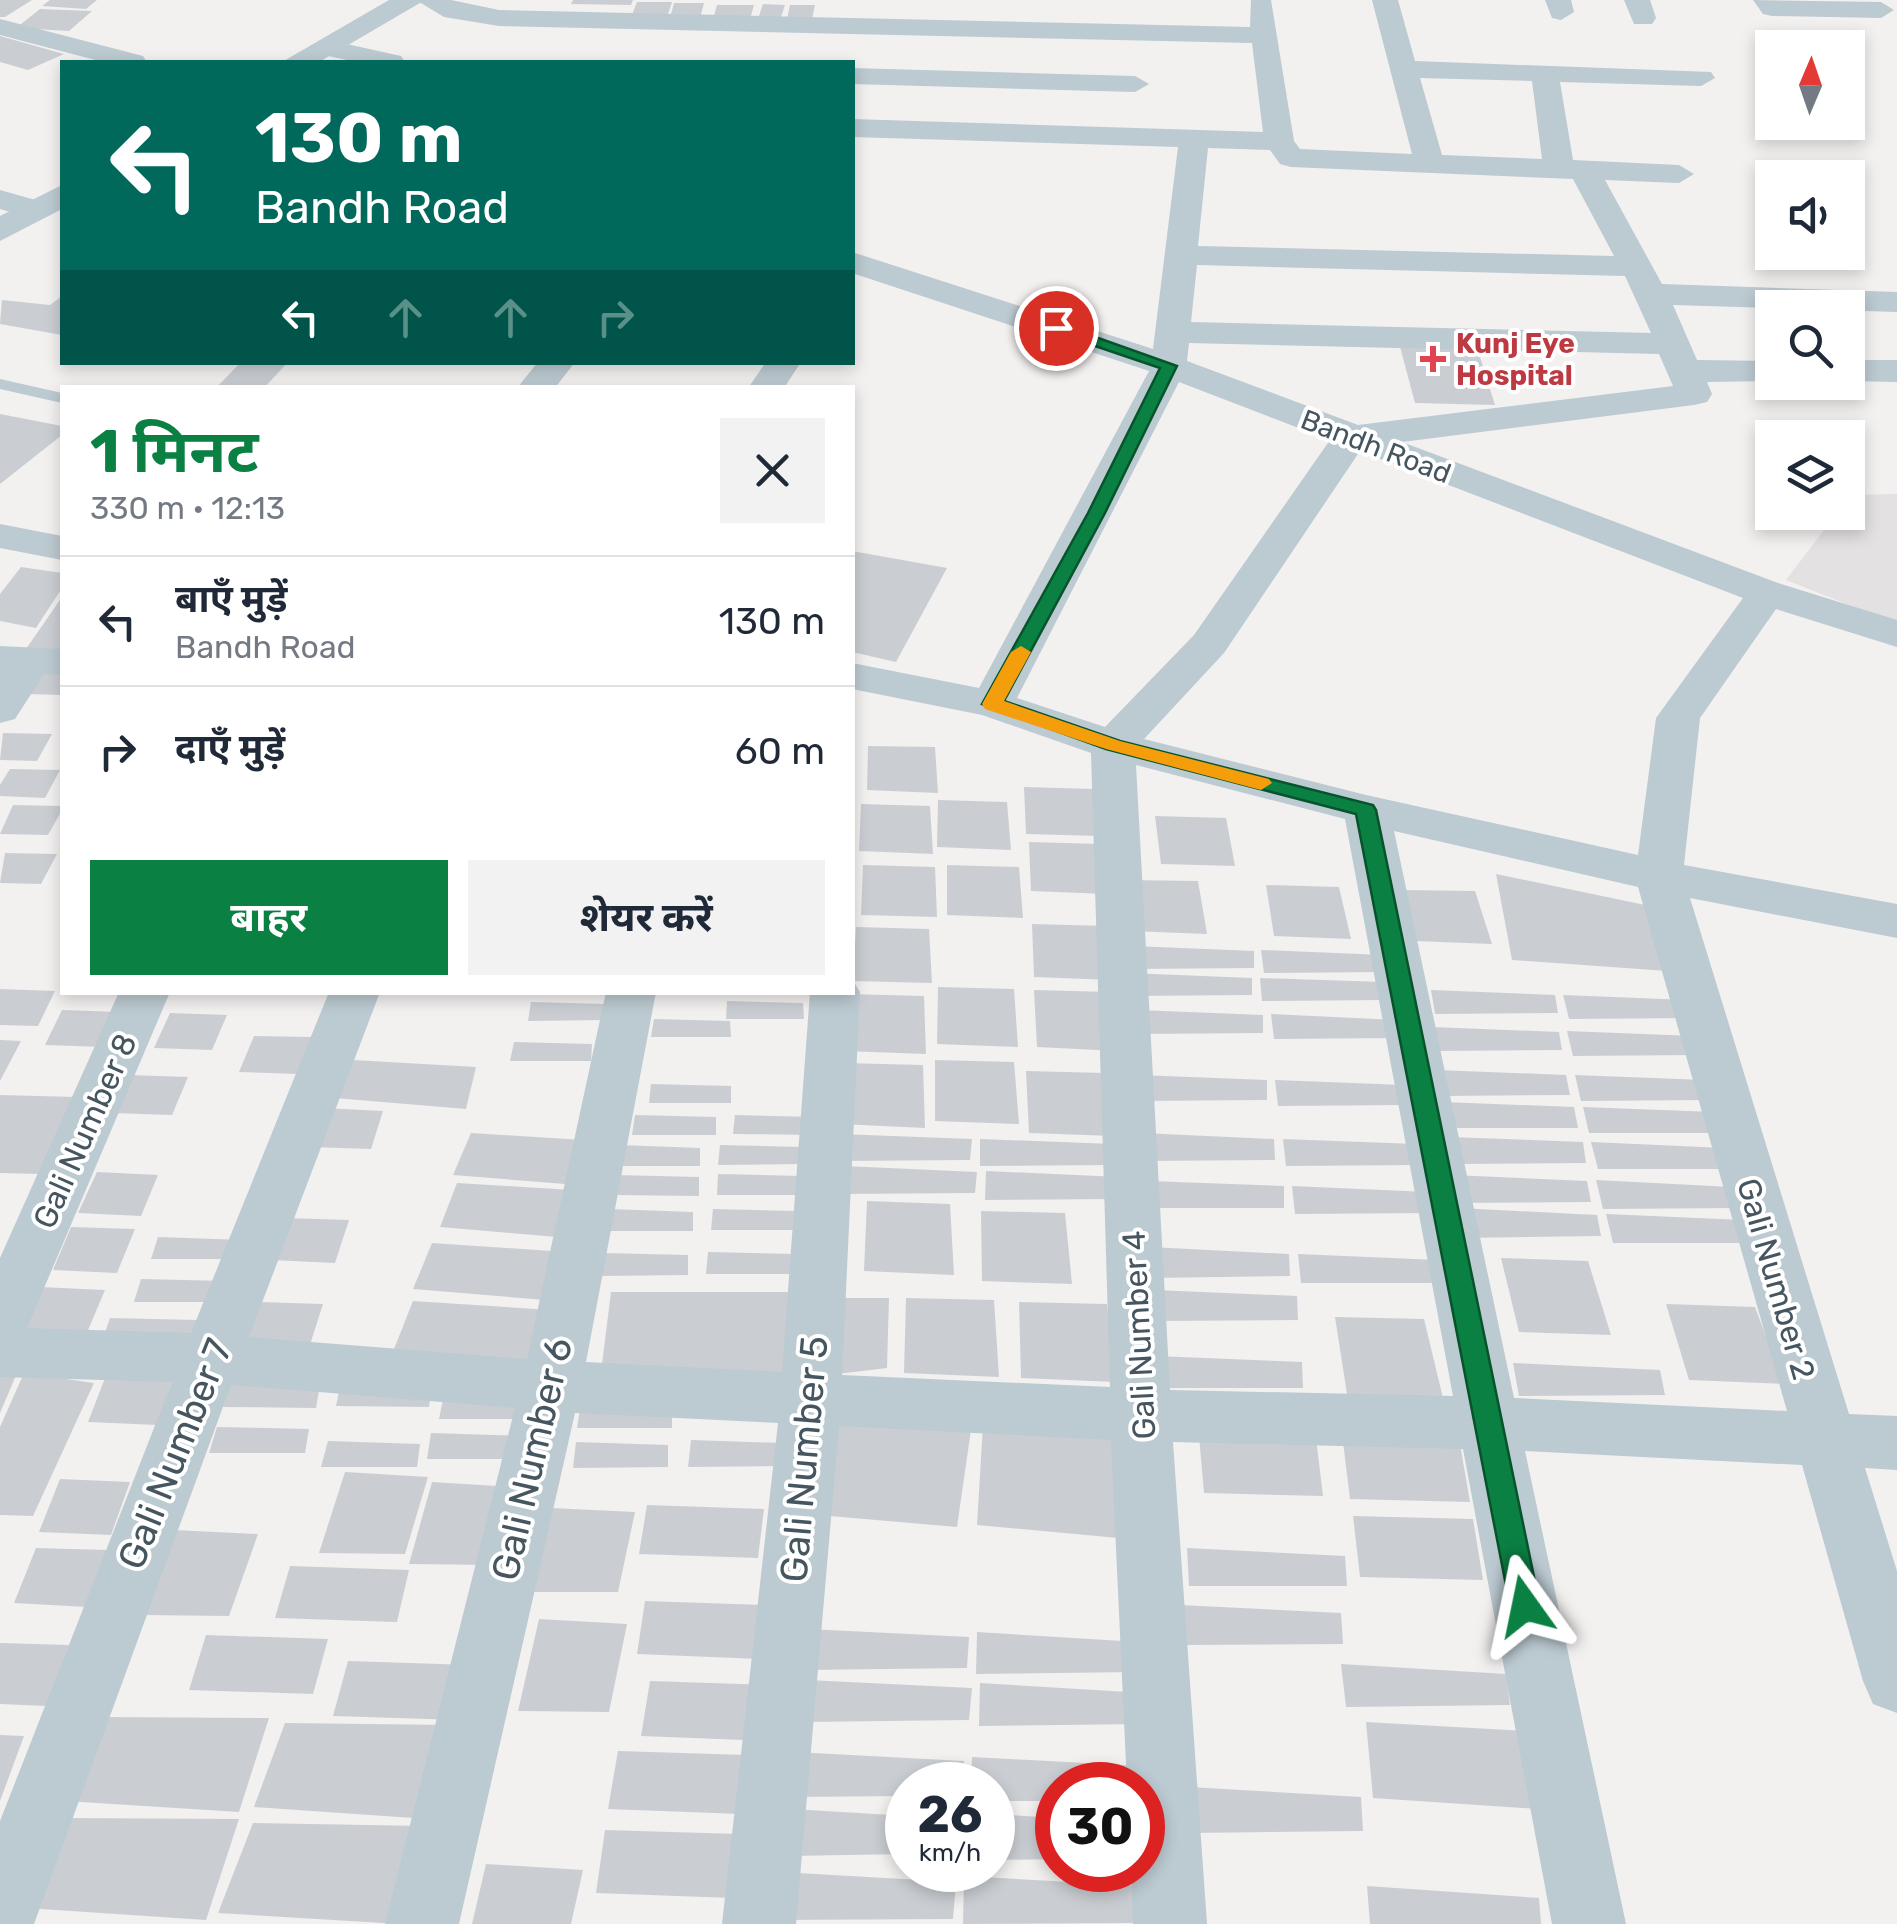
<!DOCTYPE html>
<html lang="hi">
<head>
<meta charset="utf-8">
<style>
  body { margin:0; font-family:Rubik,"Noto Sans Devanagari",sans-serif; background:#f2f2f3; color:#1f2937; height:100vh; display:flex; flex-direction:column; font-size:38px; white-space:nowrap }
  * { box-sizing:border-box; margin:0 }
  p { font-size:32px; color:#747a83 }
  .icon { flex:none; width:55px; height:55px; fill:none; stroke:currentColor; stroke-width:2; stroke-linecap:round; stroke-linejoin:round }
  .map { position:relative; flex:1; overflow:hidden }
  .drawer { position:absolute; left:60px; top:385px; width:795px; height:610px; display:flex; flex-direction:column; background:#fff; border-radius:0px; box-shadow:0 5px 15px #0003 }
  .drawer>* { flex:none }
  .hud { position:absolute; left:60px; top:60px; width:795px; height:305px; border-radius:0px; box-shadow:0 5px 15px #0003; background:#00695c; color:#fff; overflow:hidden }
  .needle { width:65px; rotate:2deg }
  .fabs { position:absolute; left:1755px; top:30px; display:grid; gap:20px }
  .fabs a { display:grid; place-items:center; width:110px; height:110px; border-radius:0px; background:#fff; box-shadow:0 5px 15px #0003; font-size:50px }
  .speed { position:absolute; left:885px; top:1762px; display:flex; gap:20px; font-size:50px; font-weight:700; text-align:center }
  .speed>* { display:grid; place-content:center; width:130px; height:130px; border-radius:50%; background:#fff; box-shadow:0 5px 15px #0003; line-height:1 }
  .speed small { font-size:25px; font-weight:400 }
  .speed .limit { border:15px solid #d22; background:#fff; color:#111 }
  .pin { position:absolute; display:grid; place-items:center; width:85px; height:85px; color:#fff; margin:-42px; border:5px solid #fff; border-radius:50%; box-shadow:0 2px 10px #0007 }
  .me { position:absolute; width:110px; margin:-55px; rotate:348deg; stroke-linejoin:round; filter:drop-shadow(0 0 8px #0008) }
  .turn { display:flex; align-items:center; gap:35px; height:210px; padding:0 30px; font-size:45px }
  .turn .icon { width:130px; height:130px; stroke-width:2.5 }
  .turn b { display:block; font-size:70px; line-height:85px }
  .lanes { display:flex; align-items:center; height:95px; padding:0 30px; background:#0003; justify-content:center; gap:50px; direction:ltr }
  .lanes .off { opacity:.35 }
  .round { display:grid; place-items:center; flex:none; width:105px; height:105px; border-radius:0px; background:#f2f2f3 }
  .headline { display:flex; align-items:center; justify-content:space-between; height:170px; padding:0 30px }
  h1 { font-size:60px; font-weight:700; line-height:75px; color:#0b8043 }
  .cta { display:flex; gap:20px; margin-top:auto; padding:20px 30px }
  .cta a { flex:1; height:115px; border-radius:0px; background:#0b8043; color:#fff; font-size:40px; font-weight:700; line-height:115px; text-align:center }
  .cta a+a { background:#f2f2f3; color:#1f2937 }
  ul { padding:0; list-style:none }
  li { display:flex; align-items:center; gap:30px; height:130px; padding:0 30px; border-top:2px solid #e0e1e3 }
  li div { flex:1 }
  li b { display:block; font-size:38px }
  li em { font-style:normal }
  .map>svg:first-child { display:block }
  .education { fill:#e4e1e2 }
  .building { fill:#caced3 }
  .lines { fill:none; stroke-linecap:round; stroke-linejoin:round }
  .service { fill:#bccad1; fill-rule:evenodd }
  .minor { fill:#bccad1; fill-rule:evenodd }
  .tertiary { fill:#bccad1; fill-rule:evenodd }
  .route { fill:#0b8043; stroke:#07532c; stroke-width:2.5 }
  .slow { fill:#f59e0b }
  .health-dot { fill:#e0444e; stroke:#fff; stroke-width:4 }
  .labels { text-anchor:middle; stroke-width:8; stroke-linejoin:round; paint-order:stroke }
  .far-health-label { font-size:28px; font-weight:bold; fill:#be3a42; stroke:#fff; text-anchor:start }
  .far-street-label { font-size:28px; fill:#465660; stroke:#fff }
  .street-label { font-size:32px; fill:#465660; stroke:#fff }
  .near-street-label { font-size:38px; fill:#465660; stroke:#fff }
</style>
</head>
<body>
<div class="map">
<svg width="1897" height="1924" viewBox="0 0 1897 1924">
  <rect width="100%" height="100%" fill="#f3f0f0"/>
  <path class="education" d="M1897 494V624L1786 580 1837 513 1848 512 1851 495Z"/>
  <g class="building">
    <path d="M0 0H32L5 17H0Z"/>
    <path d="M50 0H97L86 9 42 6Z"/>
    <path d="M573 0H633L631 5 571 4Z"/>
    <path d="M637 2H672L667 17H631Z"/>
    <path d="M674 3H704L700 18H670Z"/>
    <path d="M763 4 785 5 780 20 758 19Z"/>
    <path d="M717 5H754L750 19H713Z"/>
    <path d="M790 5H815L812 19H787Z"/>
    <path d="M40 9 92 11 69 31 16 28Z"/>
    <path d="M0 36 64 54 28 70 0 62Z"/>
    <path d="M62 296V335L0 324 2 300 50 305Z"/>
    <path d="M1399 343 1476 344 1495 405 1415 403Z"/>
    <path d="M241 362H288L264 388H216Z"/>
    <path d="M0 414 62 426V435L0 484Z"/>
    <path d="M852 551 947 568 896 662 852 652Z"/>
    <path d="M21 567 62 573V588L36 628 0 621V594Z"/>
    <path d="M62 597V656L26 649Z"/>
    <path d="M41 669 62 670V695L26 694Z"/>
    <path d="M3 733 52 734 37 761 0 760Z"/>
    <path d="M868 746 935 747 938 793 867 790Z"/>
    <path d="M10 769 60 770 45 798 0 796V785Z"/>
    <path d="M1024 787 1093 789 1099 836 1026 834Z"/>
    <path d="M938 800 1007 802 1011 850 937 847Z"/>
    <path d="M861 804 930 806 933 854 859 851Z"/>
    <path d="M13 805 62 806V810L48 835 0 834Z"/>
    <path d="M1155 816 1226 818 1235 866 1161 864Z"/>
    <path d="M1029 842 1100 844 1106 894 1031 891Z"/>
    <path d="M5 853 57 854 41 884 0 883Z"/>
    <path d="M863 865 935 867 937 917 861 915Z"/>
    <path d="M947 865 1019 867 1023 918 947 915Z"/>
    <path d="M1496 874 1650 906 1667 971 1512 960Z"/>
    <path d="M1125 880 1198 881 1207 934 1130 931Z"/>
    <path d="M1266 885 1339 887 1351 939 1274 936Z"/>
    <path d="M1402 890 1475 891 1492 944 1414 941Z"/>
    <path d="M1032 924 1106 926 1112 980 1034 977Z"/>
    <path d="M856 927 929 929 932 983 853 981Z"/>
    <path d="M1133 946 1254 951V968L1134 969Z"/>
    <path d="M1261 950 1383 955 1384 972 1264 973Z"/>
    <path d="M1129 973 1252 978V995L1130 996Z"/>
    <path d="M1260 978 1383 982 1385 1000 1262 1001Z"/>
    <path d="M938 987 1014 989 1018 1047 937 1044Z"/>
    <path d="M0 989 55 991 38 1026 0 1025Z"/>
    <path d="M1034 990 1111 992 1118 1051 1037 1047Z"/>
    <path d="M1431 990 1555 995 1558 1013 1435 1014Z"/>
    <path d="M848 994 924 996 926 1054 844 1051Z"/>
    <path d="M1563 995 1688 1000 1692 1018 1569 1019Z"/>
    <path d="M727 1001 803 1003 804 1019H726Z"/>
    <path d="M531 1002 608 1004 607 1020 528 1021Z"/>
    <path d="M62 1010 119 1012 103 1047 45 1045Z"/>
    <path d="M1138 1010 1263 1015V1033L1139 1034Z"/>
    <path d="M170 1013 227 1015 212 1050 154 1048Z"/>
    <path d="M1271 1014 1397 1020 1398 1038 1274 1039Z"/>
    <path d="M654 1019 730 1021 731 1037H651Z"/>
    <path d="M1432 1027 1559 1032 1562 1050 1436 1051Z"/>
    <path d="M1567 1031 1694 1036 1698 1055 1573 1056Z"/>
    <path d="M254 1036 312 1037 298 1074 239 1072Z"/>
    <path d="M0 1040 21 1041 0 1081Z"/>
    <path d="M514 1042 592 1044 591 1061H510Z"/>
    <path d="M353 1060 476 1067 466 1109 334 1098Z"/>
    <path d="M935 1060 1014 1062 1019 1124 935 1121Z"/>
    <path d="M844 1063 923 1065 925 1128 840 1124Z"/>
    <path d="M1437 1070 1566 1075 1570 1095 1442 1096Z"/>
    <path d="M1026 1071 1106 1073 1113 1136 1029 1133Z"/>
    <path d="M129 1075 188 1077 172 1115 112 1113Z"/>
    <path d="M1138 1075 1267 1080V1100L1139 1101Z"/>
    <path d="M1575 1075 1705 1080 1709 1100 1581 1101Z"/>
    <path d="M1275 1080 1404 1085 1406 1105 1278 1106Z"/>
    <path d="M651 1084 731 1086V1103H649Z"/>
    <path d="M0 1095 76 1097 41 1174 0 1173Z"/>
    <path d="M1443 1102 1574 1107 1578 1128H1448Z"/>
    <path d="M1583 1107 1714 1112 1719 1133H1589Z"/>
    <path d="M323 1108 383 1111 371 1149 309 1147Z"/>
    <path d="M635 1115 716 1117V1135H632Z"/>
    <path d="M735 1115 816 1117V1135L733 1134Z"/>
    <path d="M471 1133 599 1141 590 1186 453 1175Z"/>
    <path d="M1142 1133 1274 1139 1275 1160 1143 1161Z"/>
    <path d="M840 1134 972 1139 970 1160 838 1161Z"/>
    <path d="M1449 1137 1583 1142 1586 1163 1454 1164Z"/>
    <path d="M980 1139 1113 1144 1112 1165 980 1166Z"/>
    <path d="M1283 1139 1416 1144 1418 1165 1286 1166Z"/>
    <path d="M1591 1142 1725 1148 1730 1169H1598Z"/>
    <path d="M619 1145 700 1148V1166H616Z"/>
    <path d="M720 1145 802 1147V1164L718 1165Z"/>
    <path d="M844 1166 977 1172 975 1193 841 1194Z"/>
    <path d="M986 1171 1120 1177 1119 1199 985 1200Z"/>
    <path d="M97 1172 158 1175 141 1216 78 1213Z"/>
    <path d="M718 1174 802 1176V1195H717Z"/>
    <path d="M616 1175 699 1177V1196L614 1195Z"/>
    <path d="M1452 1175 1587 1181 1591 1202 1457 1203Z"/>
    <path d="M1596 1180 1732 1187 1738 1208 1603 1209Z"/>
    <path d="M1149 1181 1284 1186V1208H1150Z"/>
    <path d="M457 1183 588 1191 579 1239 440 1227Z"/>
    <path d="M1292 1186 1428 1192 1430 1213 1295 1214Z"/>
    <path d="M867 1201 950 1204 954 1275 864 1271Z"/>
    <path d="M1459 1208 1597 1215 1601 1236 1464 1238Z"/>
    <path d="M609 1209 693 1212V1231H607Z"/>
    <path d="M713 1209 798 1211V1230H711Z"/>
    <path d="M981 1211 1065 1213 1072 1284 982 1281Z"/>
    <path d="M1606 1214 1744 1220 1749 1243H1613Z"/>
    <path d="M286 1218 349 1220 335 1263 271 1260Z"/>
    <path d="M71 1227 135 1229 117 1273 53 1270Z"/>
    <path d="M158 1237 244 1240 239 1259H151Z"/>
    <path d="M432 1243 566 1252 557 1301 413 1289Z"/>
    <path d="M1150 1247 1289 1254 1290 1276 1151 1278Z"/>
    <path d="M708 1252 794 1254 795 1274H706Z"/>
    <path d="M603 1253 688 1255V1275L600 1276Z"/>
    <path d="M1298 1254 1438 1260 1440 1283H1301Z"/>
    <path d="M1501 1258 1588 1261 1611 1335 1519 1332Z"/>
    <path d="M141 1279 227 1281 223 1302H134Z"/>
    <path d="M40 1287 105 1290 86 1335 20 1333Z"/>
    <path d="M1155 1290 1297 1296 1298 1320 1156 1321Z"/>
    <path d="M611 1292H795L789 1379 602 1364Z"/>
    <path d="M840 1298H889L887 1368 837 1374Z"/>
    <path d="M906 1298 994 1300 999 1377 904 1373Z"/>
    <path d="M413 1301 551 1310 541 1362 394 1349Z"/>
    <path d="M258 1302 323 1304 308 1351 241 1348Z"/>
    <path d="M1019 1302 1107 1304 1115 1382 1021 1378Z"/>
    <path d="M1666 1304 1755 1307 1784 1384 1689 1380Z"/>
    <path d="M1335 1317 1424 1319 1443 1398 1347 1394Z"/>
    <path d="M110 1318 198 1320 193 1342 102 1341Z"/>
    <path d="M1156 1356 1302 1362 1303 1388H1158Z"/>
    <path d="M1513 1363 1660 1370 1665 1395 1519 1396Z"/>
    <path d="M0 1366H20L0 1413Z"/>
    <path d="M24 1373 94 1383 33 1516 0 1515V1427Z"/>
    <path d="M107 1373 174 1376 157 1425 88 1422Z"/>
    <path d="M230 1382 320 1385 316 1408 223 1407Z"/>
    <path d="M341 1382 432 1384 429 1407 336 1406Z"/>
    <path d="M444 1394 535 1396 533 1419H439Z"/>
    <path d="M581 1402 672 1405V1428H577Z"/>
    <path d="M829 1415 972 1423 957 1527 818 1515Z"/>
    <path d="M983 1424 1127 1433 1118 1538 977 1525Z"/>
    <path d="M217 1427 309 1429 305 1453H209Z"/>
    <path d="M431 1433 524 1436 522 1459H427Z"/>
    <path d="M1199 1436 1316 1438 1323 1496 1204 1493Z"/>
    <path d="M691 1440 783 1443 784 1466 688 1467Z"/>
    <path d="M328 1441 420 1444 417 1467H321Z"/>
    <path d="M576 1442 668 1445V1467L573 1468Z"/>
    <path d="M1343 1442 1460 1444 1470 1502 1350 1499Z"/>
    <path d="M345 1472 428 1477 405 1554 319 1553Z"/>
    <path d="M60 1479 130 1482 111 1535 39 1532Z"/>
    <path d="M432 1482 516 1487 495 1565 409 1564Z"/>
    <path d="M647 1505 764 1509 758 1558 639 1554Z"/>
    <path d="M551 1508 635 1512 618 1592H531Z"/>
    <path d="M1353 1516 1473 1519 1483 1580 1360 1577Z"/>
    <path d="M174 1530 258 1534 229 1616 141 1615Z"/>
    <path d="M36 1548 108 1550 87 1607 14 1603Z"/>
    <path d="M1187 1548 1345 1556 1347 1586H1189Z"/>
    <path d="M290 1566 409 1570 397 1622 275 1618Z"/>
    <path d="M645 1601 766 1605 760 1659 637 1654Z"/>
    <path d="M1180 1605 1341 1613 1343 1644 1182 1645Z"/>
    <path d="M539 1619 627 1624 609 1712 518 1711Z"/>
    <path d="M808 1629 969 1637 967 1668 804 1670Z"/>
    <path d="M977 1632 1139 1642 1138 1672 976 1674Z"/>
    <path d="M206 1635 328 1639 313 1694 189 1690Z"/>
    <path d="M0 1643 69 1645 46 1706 0 1704Z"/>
    <path d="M348 1661 471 1665 459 1720 333 1716Z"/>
    <path d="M1341 1664 1506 1674 1510 1705 1346 1707Z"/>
    <path d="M807 1680 972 1688 969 1720 804 1722Z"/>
    <path d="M650 1681 775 1685 769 1741 641 1736Z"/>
    <path d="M980 1683 1145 1693 1144 1724 979 1726Z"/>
    <path d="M102 1717 269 1718 239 1812 65 1801Z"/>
    <path d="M1366 1722 1543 1732 1554 1810 1373 1798Z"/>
    <path d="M285 1723 453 1725 428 1819 254 1807Z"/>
    <path d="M0 1735 24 1736 0 1801Z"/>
    <path d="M618 1751 746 1755 740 1814 608 1809Z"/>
    <path d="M795 1752 964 1761 962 1785H908V1796L791 1797Z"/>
    <path d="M972 1757 1141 1766V1785H1058V1801H992V1785H971Z"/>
    <path d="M1189 1787 1361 1797 1363 1831 1191 1833Z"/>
    <path d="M792 1809 908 1816V1854L788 1856Z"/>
    <path d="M992 1814 1058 1818V1859L992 1860Z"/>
    <path d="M65 1818 239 1819 206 1920 26 1908Z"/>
    <path d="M253 1823 425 1826 400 1924 218 1913Z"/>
    <path d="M605 1830 738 1834 731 1898 596 1893Z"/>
    <path d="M486 1864 583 1870 571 1924H472Z"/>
    <path d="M780 1872 956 1882 953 1919 776 1920Z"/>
    <path d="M964 1876 1141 1886 1140 1923 963 1924Z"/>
    <path d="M1367 1886 1539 1898 1541 1924H1370Z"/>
  </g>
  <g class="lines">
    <path class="service" d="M0 379 62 393V403L0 389Z"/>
    <g class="minor">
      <path d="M416 0H451L499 10 1250 27 1251 0H1271L1294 141 1300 149 1412 154 1372 0H1398L1415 61 1711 72 1715 78 1701 86 1560 82 1573 160 1679 165 1694 174 1679 183 1605 180 1662 284 1897 292V312L1673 305 1697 360 1772 361V381L1707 382 1712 394 1707 402 1694 405 1402 442 1781 584 1897 620V647L1776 609 1700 718 1684 865 1897 904V938L1690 898 1849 1414 1897 1416V1470L1865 1468 1897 1571V1713L1873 1704 1863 1681 1802 1465 1525 1451 1626 1924H1552L1463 1449 1173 1442 1207 1924H1133L1131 1870H1142V1785H1127L1111 1440 839 1426 796 1924H722L778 1423 575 1413 459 1924H385L515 1408 231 1385 34 1924H0V1821L172 1382 0 1377V1258L119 992H170L27 1328 191 1333 329 992H380L249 1337 527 1359 606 992H656L586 1362 782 1372 810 992H852V979L860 992 842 1375 1110 1387 1091 753 982 715 852 689V663L979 688 1149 371 852 273V252L1153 349 1178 147 852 137V119L1263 132 1252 43 499 26 444 17ZM1420 78 1532 81 1542 159 1442 155ZM1208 148 1270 150 1280 164 1291 167 1573 179 1614 256 1198 246ZM1197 265 1625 276 1651 333 1191 322ZM1189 343 1659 354 1673 386 1358 425 1187 361ZM1179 382 1330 440 1194 635 1105 727 1017 698ZM1360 451 1743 598 1656 718 1638 855 1366 795 1144 739 1224 653ZM1136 765 1345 819 1453 1396 1170 1390ZM1394 831 1638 887 1787 1411 1514 1398Z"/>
      <path d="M1545 0H1571L1574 12 1561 20 1552 18Z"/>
      <path d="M1624 0H1650L1656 18 1652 24H1634Z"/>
      <path d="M1753 0 1881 2 1894 10 1881 18 1772 16 1763 14Z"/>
      <path d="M0 19 143 56 147 62H103L0 35Z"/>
      <path d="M324 39 401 56 405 62H356L314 53 310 47Z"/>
      <path d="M852 68 1135 76 1149 84 1135 92 852 84Z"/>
      <path d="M0 190 46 203 51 210 35 219 0 209Z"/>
      <path d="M1848 360H1897V382L1848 381Z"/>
      <path d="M538 362H575L555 388H517Z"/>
      <path d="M766 362H801L784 388H748Z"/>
      <path d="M0 524 62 536V560L0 548Z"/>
      <path d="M0 646 62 649V675L44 674 15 719 0 723Z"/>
    </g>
    <g class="tertiary">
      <path d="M389 0H425L319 62H282Z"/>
      <path d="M62 185V209L0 241V216Z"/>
    </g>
  </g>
  <path class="route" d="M1056 323 1177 366 1105 513 1004 701 1120 741 1373 805 1376 810 1540 1606 1536 1616 1525 1620 1514 1616 1510 1606 1356 814 1106 749 982 704 1088 513 1160 368 1051 331V324Z"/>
  <path class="slow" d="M1021 646 1031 652 1004 701 1120 741 1269 779 1272 783 1261 790 1106 749 985 709 982 704 1011 652Z"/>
  <path class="health-dot" d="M1428 344h10v10h10v10h-10v10h-10v-10h-10v-10h10z"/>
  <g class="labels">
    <g class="far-health-label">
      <text x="1456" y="353">Kunj Eye<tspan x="1456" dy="32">Hospital</tspan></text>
    </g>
    <g class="far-street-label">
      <text transform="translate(1376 446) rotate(21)" y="10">Bandh Road</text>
    </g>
    <g class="street-label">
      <text transform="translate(85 1131) rotate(-66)" y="11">Gali Number 8</text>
      <text transform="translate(1776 1279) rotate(74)" y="11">Gali Number 2</text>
      <text transform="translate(1139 1335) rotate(-93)" y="11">Gali Number 4</text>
    </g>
    <g class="near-street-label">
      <text transform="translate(175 1454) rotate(-68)" y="13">Gali Number 7</text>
      <text transform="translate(532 1459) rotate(-77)" y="13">Gali Number 6</text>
      <text transform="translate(804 1459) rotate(-85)" y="13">Gali Number 5</text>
    </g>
  </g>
</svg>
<div class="fabs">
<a><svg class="needle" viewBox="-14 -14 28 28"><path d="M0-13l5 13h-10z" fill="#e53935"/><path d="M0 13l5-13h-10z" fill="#747a83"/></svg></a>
<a><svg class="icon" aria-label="sound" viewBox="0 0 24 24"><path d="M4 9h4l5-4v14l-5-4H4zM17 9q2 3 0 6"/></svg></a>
<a><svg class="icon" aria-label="search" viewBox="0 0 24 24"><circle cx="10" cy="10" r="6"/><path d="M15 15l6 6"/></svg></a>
<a><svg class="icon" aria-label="layers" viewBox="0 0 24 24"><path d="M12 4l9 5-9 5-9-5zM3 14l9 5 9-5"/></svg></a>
</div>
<div class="speed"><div>26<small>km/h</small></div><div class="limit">30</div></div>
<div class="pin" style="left:1056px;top:328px;background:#d93025"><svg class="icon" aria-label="arrive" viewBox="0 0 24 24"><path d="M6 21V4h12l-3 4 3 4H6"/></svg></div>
<svg class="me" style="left:1525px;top:1606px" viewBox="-20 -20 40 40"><path d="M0-17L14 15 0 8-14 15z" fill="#0b8043" stroke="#fff" stroke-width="4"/></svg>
<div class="hud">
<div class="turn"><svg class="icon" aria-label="left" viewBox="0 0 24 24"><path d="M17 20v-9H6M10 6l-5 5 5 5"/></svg><div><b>130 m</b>Bandh Road</div></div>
<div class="lanes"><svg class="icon" aria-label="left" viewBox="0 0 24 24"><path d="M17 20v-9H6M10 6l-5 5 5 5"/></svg><svg class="icon off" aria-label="ahead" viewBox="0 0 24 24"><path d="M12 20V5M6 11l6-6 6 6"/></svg><svg class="icon off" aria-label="ahead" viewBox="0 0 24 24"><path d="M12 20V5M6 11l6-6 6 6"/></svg><svg class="icon off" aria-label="right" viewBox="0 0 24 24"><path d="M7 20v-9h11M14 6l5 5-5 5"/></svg></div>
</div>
<section class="drawer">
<div class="headline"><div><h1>1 मिनट</h1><p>330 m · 12:13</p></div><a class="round"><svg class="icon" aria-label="close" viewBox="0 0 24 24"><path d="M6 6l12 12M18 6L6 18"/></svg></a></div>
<ul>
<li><svg class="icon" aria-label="left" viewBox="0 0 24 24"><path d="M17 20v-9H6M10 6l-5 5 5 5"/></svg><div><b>बाएँ मुड़ें</b><p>Bandh Road</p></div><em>130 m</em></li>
<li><svg class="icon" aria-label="right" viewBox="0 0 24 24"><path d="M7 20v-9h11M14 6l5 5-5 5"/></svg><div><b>दाएँ मुड़ें</b></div><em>60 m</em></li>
</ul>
<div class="cta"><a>बाहर</a><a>शेयर करें</a></div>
</section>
</div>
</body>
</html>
